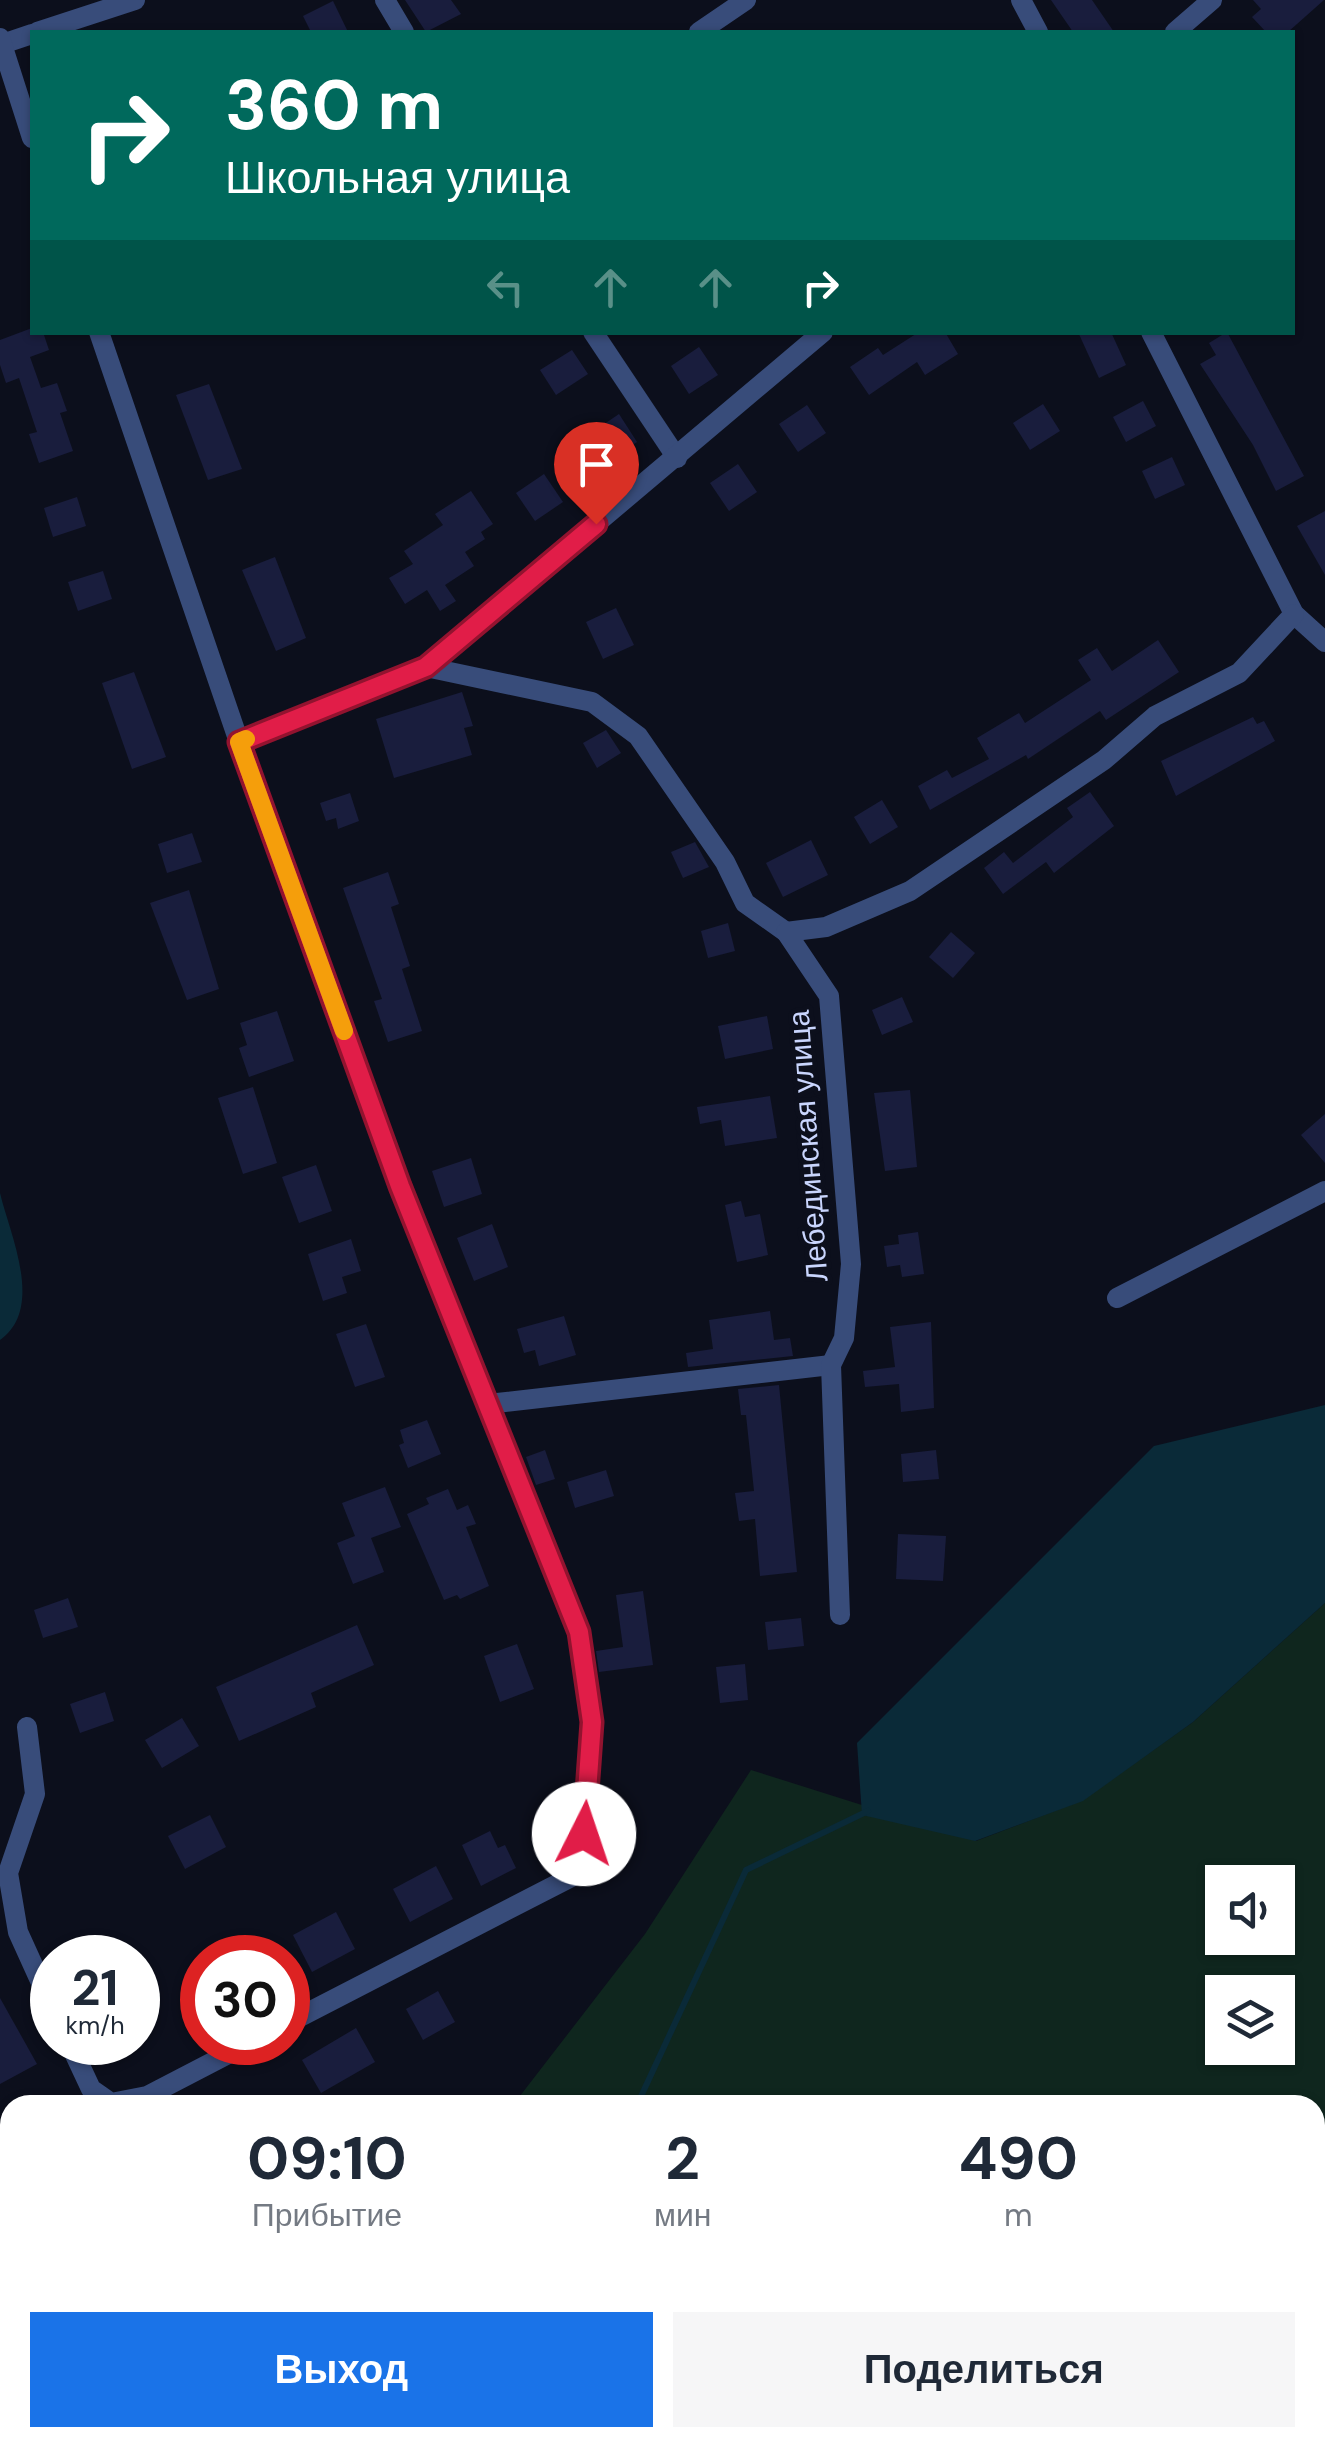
<!DOCTYPE html>
<html lang="ru">
<head>
<meta charset="utf-8">
<style>
  body { margin:0; font-family:"DM Sans",sans-serif; background:#f6f6f7; color:#1f2937; height:100vh; display:flex; flex-direction:column; font-size:38px; white-space:nowrap }
  * { box-sizing:border-box; margin:0 }
  p { font-size:32px; color:#747a83 }
  .icon { flex:none; width:55px; height:55px; fill:none; stroke:currentColor; stroke-width:2; stroke-linecap:round; stroke-linejoin:round }
  .map { position:relative; flex:1; overflow:hidden }
  .panel { position:absolute; left:0px; top:2095px; width:1325px; height:352px; display:flex; flex-direction:column; background:#fff; border-radius:30px 30px 0 0; box-shadow:0 2px 8px #0004 }
  .panel>* { flex:none }
  .top-card { position:absolute; left:30px; top:30px; width:1265px; height:305px; border-radius:0px; box-shadow:0 2px 8px #0004; background:#00695c; color:#fff; overflow:hidden }
  .tools { position:absolute; left:1205px; top:1865px; display:grid; gap:20px }
  .tools a { display:grid; place-items:center; width:90px; height:90px; border-radius:0px; background:#fff; box-shadow:0 2px 8px #0004; font-size:50px }
  .speed { position:absolute; left:30px; top:1935px; display:flex; gap:20px; font-size:50px; font-weight:700; text-align:center }
  .speed>* { display:grid; place-content:center; width:130px; height:130px; border-radius:50%; background:#fff; box-shadow:0 2px 8px #0004; line-height:1 }
  .speed small { font-size:25px; font-weight:400 }
  .speed .limit { border:15px solid #d22; background:#fff; color:#111 }
  .pin { position:absolute; display:grid; place-items:center; width:85px; height:85px; color:#fff; margin:-102px -42px; border-radius:50% 50% 50% 0; rotate:-45deg; box-shadow:0 0 10px #0007 }
  .pin .icon { rotate:45deg }
  .me { position:absolute; width:110px; margin:-55px; rotate:4deg; stroke-linejoin:round; filter:drop-shadow(0 0 8px #0008) }
  .turn { display:flex; align-items:center; gap:35px; height:210px; padding:0 30px; font-size:45px }
  .turn .icon { width:130px; height:130px; stroke-width:2.5 }
  .turn b { display:block; font-size:70px; line-height:85px }
  .lanes { display:flex; align-items:center; height:95px; padding:0 30px; background:#0003; justify-content:center; gap:50px; direction:ltr }
  .lanes .off { opacity:.35 }
  .eta { display:flex; justify-content:space-evenly; align-items:center; height:170px; text-align:center }
  .eta b { font-size:60px; font-weight:700; line-height:70px }
  .action { display:flex; gap:20px; margin-top:auto; padding:20px 30px }
  .action a { flex:1; height:115px; border-radius:0px; background:#1a73e8; color:#fff; font-size:40px; font-weight:700; line-height:115px; text-align:center }
  .action a+a { background:#f6f6f7; color:#1f2937 }
  .map>svg:first-child { display:block }
  .green { fill:#0f261e; fill-rule:evenodd }
  .water { fill:#0a2a38 }
  .lines { fill:none; stroke-linecap:round; stroke-linejoin:round }
  .stream { stroke:#0a2a38; stroke-width:6 }
  .building { fill:#191d3d }
  .minor { stroke:#384c7a; stroke-width:20 }
  .tertiary { stroke:#384c7a; stroke-width:20 }
  .route-casing { stroke:#92132f; stroke-width:25 }
  .route { stroke:#e11d48; stroke-width:18 }
  .slow { stroke:#f59e0b; stroke-width:18 }
  .labels { text-anchor:middle; stroke-width:10; stroke-linejoin:round; paint-order:stroke }
  .street-label { font-size:30px; fill:#c9d5fd; stroke:#0c0f1c }
</style>
</head>
<body>
<div class="map">
<svg width="1325" height="2446" viewBox="0 0 1325 2446">
  <rect width="100%" height="100%" fill="#0c0f1c"/>
  <path class="green" d="M1325 1603V2446H0V2428L10 2438H1315V2105H513L645 1934 751 1770 976 1841 1083 1800 1193 1722ZM1222 1882H1278V1938H1222ZM1222 1992H1278V2048H1222Z"/>
  <g class="water">
    <path d="M0 1193C10 1235 45 1308 0 1340Z"/>
    <path d="M1325 1405V1603L1193 1722 1083 1801 975 1841 862 1815 857 1743 1154 1446Z"/>
    <path d="M0 2378 10 2379V2438H420L442 2446H0Z"/>
  </g>
  <g class="lines">
    <g class="stream">
      <path d="M637 2105 746 1870 868 1811"/>
      <path d="M586 2438 600 2446"/>
    </g>
  </g>
  <g class="building">
    <path d="M405 0H451L461 14 426 32Z"/>
    <path d="M1051 0H1092L1114 32H1073Z"/>
    <path d="M1253 0H1324L1288 32H1266L1252 17 1261 9Z"/>
    <path d="M333 1 348 32H311L303 16Z"/>
    <path d="M32 328V332H43L49 350 30 357 41 388 57 383 67 411 60 413 73 451 39 463 29 434 37 432 19 378 6 383 0 365V340Z"/>
    <path d="M919 332H945L958 354 925 375 917 362 869 395 850 367 878 348 883 355Z"/>
    <path d="M1078 332H1111L1126 365 1099 378Z"/>
    <path d="M1227 332 1304 476 1276 491 1253 445 1200 364 1216 355 1209 343Z"/>
    <path d="M699 347 718 375 689 394 671 366Z"/>
    <path d="M572 350 588 374 556 395 540 370Z"/>
    <path d="M209 384 242 469 208 480 176 395Z"/>
    <path d="M1143 401 1156 426 1126 442 1113 417Z"/>
    <path d="M1043 404 1060 431 1030 450 1013 423Z"/>
    <path d="M807 405 826 433 798 452 779 424Z"/>
    <path d="M619 414 637 442 610 460 591 433Z"/>
    <path d="M1172 457 1185 485 1155 499 1142 471Z"/>
    <path d="M738 464 757 492 729 511 710 483Z"/>
    <path d="M544 474 563 502 535 521 516 493Z"/>
    <path d="M471 491 493 524 481 532 485 539 465 552 474 566 445 585 456 601 440 611 427 590 405 604 389 578 413 564 404 551 443 525 435 514Z"/>
    <path d="M77 497 86 526 53 537 44 508Z"/>
    <path d="M1325 511V575L1297 526Z"/>
    <path d="M275 557 306 638 276 651 242 570Z"/>
    <path d="M103 571 112 599 78 611 68 582Z"/>
    <path d="M616 608 634 645 603 659 586 622Z"/>
    <path d="M1158 640 1179 672 1106 720 1100 711 1028 759 1026 755 930 810 918 786 947 770 952 778 989 759 977 738 1019 713 1025 723 1091 680 1078 660 1097 648 1112 671Z"/>
    <path d="M134 672 166 757 132 769 102 683Z"/>
    <path d="M462 692 473 726 464 728 472 755 394 778 376 719Z"/>
    <path d="M1253 717 1257 724 1264 721 1275 741 1176 796 1161 761Z"/>
    <path d="M606 730 621 753 597 768 583 743Z"/>
    <path d="M1090 792 1114 826 1054 873 1046 862 1003 894 984 868 1004 852 1013 863 1073 817 1067 808Z"/>
    <path d="M350 793 359 821 338 829 336 818 326 821 320 803Z"/>
    <path d="M882 800 898 827 870 844 854 817Z"/>
    <path d="M192 833 202 862 167 873 158 844Z"/>
    <path d="M811 840 828 875 783 897 766 863Z"/>
    <path d="M695 842 709 867 683 878 671 852Z"/>
    <path d="M388 872 399 904 391 907 410 966 402 969 422 1031 388 1042 374 1001 382 999 343 888Z"/>
    <path d="M189 890 219 989 187 1000 150 903Z"/>
    <path d="M728 923 735 951 708 958 701 931Z"/>
    <path d="M951 932 975 953 953 978 929 957Z"/>
    <path d="M902 997 913 1022 882 1035 872 1010Z"/>
    <path d="M277 1011 294 1061 249 1077 239 1048 247 1045 240 1023Z"/>
    <path d="M767 1016 773 1049 725 1059 718 1026Z"/>
    <path d="M253 1087 277 1163 243 1174 218 1098Z"/>
    <path d="M910 1090 917 1167 885 1171 874 1093Z"/>
    <path d="M770 1096 777 1138 725 1146 721 1120 700 1124 697 1107Z"/>
    <path d="M1325 1114V1163L1301 1135Z"/>
    <path d="M471 1158 482 1194 444 1207 432 1171Z"/>
    <path d="M316 1165 332 1211 299 1223 282 1177Z"/>
    <path d="M741 1201 745 1217 760 1214 768 1255 737 1262 725 1205Z"/>
    <path d="M492 1224 508 1267 474 1281 457 1238Z"/>
    <path d="M918 1232 924 1274 902 1277 900 1265 887 1267 884 1246 899 1244 898 1235Z"/>
    <path d="M351 1239 361 1271 342 1277 347 1293 323 1301 308 1254Z"/>
    <path d="M770 1311 774 1340 790 1338 793 1356 688 1367 686 1353 713 1349 709 1320Z"/>
    <path d="M564 1316 576 1355 539 1366 535 1350 524 1353 517 1329Z"/>
    <path d="M931 1322 934 1408 901 1412 899 1384 865 1387 863 1371 895 1367 890 1327Z"/>
    <path d="M366 1324 385 1377 355 1387 336 1334Z"/>
    <path d="M779 1385 797 1572 760 1576 755 1519 739 1521 735 1493 754 1491 746 1415H741L738 1389Z"/>
    <path d="M427 1420 441 1454 408 1468 399 1445 404 1443 400 1430Z"/>
    <path d="M545 1450 555 1479 536 1485 526 1457Z"/>
    <path d="M936 1450 939 1479 903 1482 901 1454Z"/>
    <path d="M606 1470 614 1496 575 1508 567 1482Z"/>
    <path d="M385 1487 401 1527 371 1538 384 1572 353 1584 337 1543 355 1536 342 1503Z"/>
    <path d="M448 1489 457 1510 468 1505 476 1524 466 1527 489 1586 460 1599 457 1595 444 1600 407 1514 429 1504 426 1498Z"/>
    <path d="M898 1534 946 1536 943 1581 896 1579Z"/>
    <path d="M643 1591 653 1665 599 1672 596 1651 623 1647 616 1595Z"/>
    <path d="M68 1598 78 1627 43 1638 34 1610Z"/>
    <path d="M801 1618 804 1646 768 1650 765 1622Z"/>
    <path d="M357 1625 374 1665 311 1693 316 1707 239 1741 216 1687Z"/>
    <path d="M517 1644 534 1689 500 1702 484 1656Z"/>
    <path d="M745 1664 748 1700 720 1703 716 1667Z"/>
    <path d="M105 1692 114 1721 80 1733 70 1704Z"/>
    <path d="M182 1718 199 1746 162 1768 145 1740Z"/>
    <path d="M210 1815 226 1847 185 1869 168 1836Z"/>
    <path d="M490 1831 498 1848 505 1845 516 1868 481 1886 462 1845Z"/>
    <path d="M436 1866 453 1899 410 1922 393 1889Z"/>
    <path d="M336 1912 355 1949 312 1972 293 1935Z"/>
    <path d="M438 1991 455 2022 423 2040 406 2009Z"/>
    <path d="M0 1998 37 2064 0 2084Z"/>
    <path d="M356 2028 375 2062 321 2093 302 2060Z"/>
  </g>
  <g class="lines">
    <g class="minor">
      <path d="M385 0 404 32"/>
      <path d="M1021 0 1038 32"/>
      <path d="M37 32 135 0"/>
      <path d="M699 32 746 0"/>
      <path d="M1175 32 1212 0"/>
      <path d="M2 44 32 34"/>
      <path d="M593 332 677 458"/>
      <path d="M1151 332 1294 614 1325 642"/>
      <path d="M426 667 592 702 638 736 725 862 745 903 786 932"/>
      <path d="M1117 1298 1325 1191"/>
      <path d="M488 1404 831 1365"/>
      <path d="M840 1615 831 1365 844 1338 851 1264 829 996 786 932 826 927 910 891 1104 760 1155 716 1239 673 1294 614"/>
      <path d="M27 1727 35 1794 8 1873 18 1932 52 2007"/>
      <path d="M288 2023 581 1872 592 1722 579 1632 400 1186 239 742 426 667 823 332"/>
      <path d="M69 2042 91 2089 111 2103 147 2096 251 2042"/>
    </g>
    <g class="tertiary">
      <path d="M0 38 32 138"/>
      <path d="M99 332 239 742"/>
    </g>
  </g>
  <g class="lines">
    <g class="route-casing">
      <path id="route" d="M584 1834 592 1722 579 1632 400 1186 239 742 426 667 596 524"/>
    </g>
    <use href="#route" class="route"/>
    <path class="slow" d="M246 739 239 742 344 1031"/>
  </g>
  <g class="labels">
    <g class="street-label">
      <text transform="translate(808 1146) rotate(-94)" y="10">Лебединская улица</text>
    </g>
  </g>
</svg>
<div class="tools">
<a><svg class="icon" aria-label="sound" viewBox="0 0 24 24"><path d="M4 9h4l5-4v14l-5-4H4zM17 9q2 3 0 6"/></svg></a>
<a><svg class="icon" aria-label="layers" viewBox="0 0 24 24"><path d="M12 4l9 5-9 5-9-5zM3 14l9 5 9-5"/></svg></a>
</div>
<div class="speed"><div>21<small>km/h</small></div><div class="limit">30</div></div>
<div class="pin" style="left:596px;top:524px;background:#d93025"><svg class="icon" aria-label="arrive" viewBox="0 0 24 24"><path d="M6 21V4h12l-3 4 3 4H6"/></svg></div>
<svg class="me" style="left:584px;top:1834px" viewBox="-20 -20 40 40"><circle r="19" fill="#fff"/><path d="M0-13L10 11 0 6-10 11z" fill="#e11d48"/></svg>
<div class="top-card">
<div class="turn"><svg class="icon" aria-label="right" viewBox="0 0 24 24"><path d="M7 20v-9h11M14 6l5 5-5 5"/></svg><div><b>360 m</b>Школьная улица</div></div>
<div class="lanes"><svg class="icon off" aria-label="left" viewBox="0 0 24 24"><path d="M17 20v-9H6M10 6l-5 5 5 5"/></svg><svg class="icon off" aria-label="ahead" viewBox="0 0 24 24"><path d="M12 20V5M6 11l6-6 6 6"/></svg><svg class="icon off" aria-label="ahead" viewBox="0 0 24 24"><path d="M12 20V5M6 11l6-6 6 6"/></svg><svg class="icon" aria-label="right" viewBox="0 0 24 24"><path d="M7 20v-9h11M14 6l5 5-5 5"/></svg></div>
</div>
<section class="panel">
<div class="eta">
<div><b>09:10</b><p>Прибытие</p></div>
<div><b>2</b><p>мин</p></div>
<div><b>490</b><p>m</p></div>
</div>
<div class="action"><a>Выход</a><a>Поделиться</a></div>
</section>
</div>
</body>
</html>
